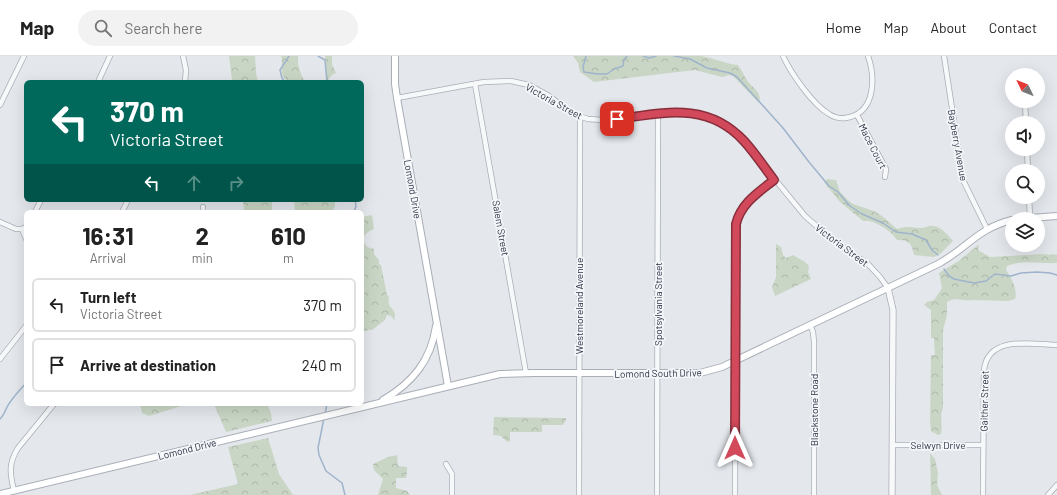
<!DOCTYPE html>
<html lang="en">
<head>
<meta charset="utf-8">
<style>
  body { margin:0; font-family:Barlow,sans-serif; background:#f2f2f2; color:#222; height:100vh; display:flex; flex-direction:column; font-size:15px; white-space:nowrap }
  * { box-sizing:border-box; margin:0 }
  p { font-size:13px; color:#767676 }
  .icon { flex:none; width:22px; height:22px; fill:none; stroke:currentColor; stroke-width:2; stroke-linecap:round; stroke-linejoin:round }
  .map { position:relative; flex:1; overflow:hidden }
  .side { position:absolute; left:24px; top:154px; width:340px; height:196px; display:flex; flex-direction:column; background:#fff; border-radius:6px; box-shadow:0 4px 16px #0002 }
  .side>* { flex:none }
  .banner { position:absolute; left:24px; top:24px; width:340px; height:122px; border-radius:6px; box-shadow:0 4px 16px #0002; background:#00695c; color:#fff; overflow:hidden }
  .needle { width:26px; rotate:313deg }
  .fabs { position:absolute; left:1005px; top:12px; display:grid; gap:8px }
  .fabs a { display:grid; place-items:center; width:40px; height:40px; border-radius:50%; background:#fff; box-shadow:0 4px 16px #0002; font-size:20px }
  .pin { position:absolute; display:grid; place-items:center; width:34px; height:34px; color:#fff; margin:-17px; border-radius:8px; box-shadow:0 2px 6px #0006 }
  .me { position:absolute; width:44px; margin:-22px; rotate:0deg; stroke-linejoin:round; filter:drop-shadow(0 0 3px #0008) }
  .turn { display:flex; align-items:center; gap:14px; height:84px; padding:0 20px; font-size:18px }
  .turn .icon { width:52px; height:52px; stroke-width:2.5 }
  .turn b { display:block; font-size:28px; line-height:34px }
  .lanes { display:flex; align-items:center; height:38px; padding:0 20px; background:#0003; justify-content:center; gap:20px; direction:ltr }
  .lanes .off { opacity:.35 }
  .eta { display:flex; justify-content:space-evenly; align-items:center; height:68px; text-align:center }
  .eta b { font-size:24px; font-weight:700; line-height:28px }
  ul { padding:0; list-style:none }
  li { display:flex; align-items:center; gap:12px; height:54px; margin:0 8px 6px; padding:0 12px; border:2px solid #e0e0e0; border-radius:6px }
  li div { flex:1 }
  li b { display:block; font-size:15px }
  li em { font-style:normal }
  header { display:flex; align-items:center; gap:24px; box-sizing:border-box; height:56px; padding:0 20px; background:#fff; border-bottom:1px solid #e0e0e0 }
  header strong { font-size:19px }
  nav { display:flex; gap:22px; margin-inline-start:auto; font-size:14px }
  .search { width:280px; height:36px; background:#f2f2f2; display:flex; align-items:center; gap:10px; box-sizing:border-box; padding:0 14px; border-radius:22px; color:#767676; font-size:15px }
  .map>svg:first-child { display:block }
  .forest { fill:url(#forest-crowns) }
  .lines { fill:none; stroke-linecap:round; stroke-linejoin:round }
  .stream { stroke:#9fb4cc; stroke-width:1.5 }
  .minor-casing { stroke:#a9aeb7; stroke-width:6 }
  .tertiary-casing { stroke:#a9aeb7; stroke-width:7 }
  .secondary-casing { stroke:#a9aeb7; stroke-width:8 }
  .minor { stroke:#f7f8fa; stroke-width:4.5 }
  .tertiary { stroke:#f7f8fa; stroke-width:5.5 }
  .secondary { stroke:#fff; stroke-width:6 }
  .route-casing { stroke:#882f3b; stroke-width:10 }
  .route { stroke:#d1495b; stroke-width:7 }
  .labels { text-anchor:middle; stroke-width:3.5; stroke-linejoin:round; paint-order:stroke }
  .street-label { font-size:10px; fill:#2b3445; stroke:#f4f6f9 }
</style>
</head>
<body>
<header>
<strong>Map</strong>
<div class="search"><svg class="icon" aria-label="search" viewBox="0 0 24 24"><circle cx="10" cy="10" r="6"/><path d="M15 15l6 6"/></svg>Search here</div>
<nav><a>Home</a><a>Map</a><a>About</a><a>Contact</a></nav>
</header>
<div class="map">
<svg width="1057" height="439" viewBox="0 0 1057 439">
  <defs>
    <pattern id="forest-crowns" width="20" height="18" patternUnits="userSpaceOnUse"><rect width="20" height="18" fill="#c9d6c5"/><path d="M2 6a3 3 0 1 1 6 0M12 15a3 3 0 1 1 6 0" fill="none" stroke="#adb8ab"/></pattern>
  </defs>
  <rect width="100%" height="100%" fill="#e4e7ec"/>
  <g class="forest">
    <path d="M229 0H255L256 17 258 26H234L232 24Z"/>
    <path d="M281 0H298C297 9 301 19 305 26 296 26 283 28 282 16 281 10 283 5 281 0Z"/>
    <path d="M325 0H332V8L336 17 332 19 328 24 329 26H327Z"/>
    <path d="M573 0H701C714 2 726 8 738 9 742 14 744 20 747 24 752 32 763 36 759 47L733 20 729 19 722 21 695 14 594 26 580 16 578 7Z"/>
    <path d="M827 123 836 124 840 136 849 145 853 148 874 155 882 160 897 173C909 169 911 172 922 172 926 172 929 169 934 170 941 171 949 180 953 185L941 197 934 201 914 199C912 188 909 183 897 184 891 175 874 163 863 165L839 145 824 126Z"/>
    <path d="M243 144H272V156H244Z"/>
    <path d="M294 144H335V150L332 156H295Z"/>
    <path d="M372 159 374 173C368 176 364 177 363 185L367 191 374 193V198L379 204V208L381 209 387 239 389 241C387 253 393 250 395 258 395 260 394 263 395 265L391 260 387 259 385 264 372 274H368L362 277V161Z"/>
    <path d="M776 188 781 191 783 199 786 202 793 199 805 206 809 210 808 216 811 223 775 240 772 231 776 221Z"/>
    <path d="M978 189 979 190 978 194 990 201 1043 198 1050 199 1052 198 1057 199V207C1039 208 1024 203 1007 210L1006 214C1011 221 1018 234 1015 243L1008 245 972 244C963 246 956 240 947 246V259L943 274V352C939 360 943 370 941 378L938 379 931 375 930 364 931 299H935L934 282H931V254L924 249 927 246 934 244 942 232 939 217 960 204Z"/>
    <path d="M140 348H188L149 360 142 357Z"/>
    <path d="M214 348H267L271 357 272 365 226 376Z"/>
    <path d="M494 361 566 362V364L563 369H542V376H510V386L506 385 501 380 493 379Z"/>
    <path d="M268 382 279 418 293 439H190L238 428 228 391Z"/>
    <path d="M930 397 935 403 938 417 937 429 942 439H931Z"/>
    <path d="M397 399 398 410 407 411V417L406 422H396V432L407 435 410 439H378L383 423 374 414 373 408 388 401Z"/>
  </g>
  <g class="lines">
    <g class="stream">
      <path d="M318 0 325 4 327 26"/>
      <path d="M586 0 583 11 584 16 598 18H607L614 13 623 10 624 4 627 0"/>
      <path d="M643 0 649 2 656 0"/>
      <path d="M674 0 690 3 707 12 730 17 737 21 783 72 809 106 829 130 838 136 850 150 862 158 883 167 896 176 912 178 926 184 932 194 938 199"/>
      <path d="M285 26 282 22 280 14 289 0"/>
      <path d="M354 156 356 150 355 144"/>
      <path d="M944 213 949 220 954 223 974 227 986 225 995 218 1011 220 1021 217 1037 216 1050 217 1057 219"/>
      <path d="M325 358 327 348"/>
      <path d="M324 362 318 392 319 399 326 415 342 427 345 439"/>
      <path d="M0 363C4 359 5 356 7 351 12 342 19 335 26 327"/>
    </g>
    <g class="minor-casing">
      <g id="minor">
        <path d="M183 0 186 14 185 26"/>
        <path d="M783 0C791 17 812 48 829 58 835 62 843 63 850 61 876 54 875 20 868 0"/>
        <path d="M944 0 963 124 987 173"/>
        <path d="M98 26 110 0"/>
        <path d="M475 28 526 317"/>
        <path d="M397 42 484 26 511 25 529 29 549 40 573 58 588 63 603 64 674 56 696 57 707 61 724 69 741 82 805 160 835 186 868 208 880 221 888 232"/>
        <path d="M1025 45 1026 67"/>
        <path d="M0 49 24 0"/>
        <path d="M857 59 886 113 885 121"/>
        <path d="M1027 93 1028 115"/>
        <path d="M1029 141 1030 161"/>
        <path d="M203 151V156"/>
        <path d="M35 156 41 144"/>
        <path d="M122 156 128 144"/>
        <path d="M0 166 16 173H22"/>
        <path d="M26 171 22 173 26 183"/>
        <path d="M810 269 813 276 814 286V439"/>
        <path d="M0 303 26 270"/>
        <path d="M893 389H983"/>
        <path d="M446 408 452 418V439"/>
        <path d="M14 435C10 418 8 408 18 392L54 348"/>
        <path d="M579 439 580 61"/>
        <path d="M657 439 658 57"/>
        <path d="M735 439 736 168C741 147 759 136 774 124"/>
        <path d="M983 439 984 314C988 279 1031 288 1057 289"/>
        <path d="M1048 439 1057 429"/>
      </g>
    </g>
    <g class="tertiary-casing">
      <path id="tertiary" d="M888 232 893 254 892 439"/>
    </g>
    <g class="secondary-casing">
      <g id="secondary">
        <path d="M395 0V28L397 42 448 330"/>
        <path d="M1016 163 1057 160"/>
        <path d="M383 344C412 327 431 305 436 270"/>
        <path d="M0 438 500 318 534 317H700L722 311 938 208C966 193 978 172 1012 164"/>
      </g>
    </g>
    <use href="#minor" class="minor"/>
    <use href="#tertiary" class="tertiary"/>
    <use href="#secondary" class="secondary"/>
  </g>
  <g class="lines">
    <g class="route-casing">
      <path id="route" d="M617 63C663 57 707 45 744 85 755 97 764 111 774 124 759 136 741 147 736 168L735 392"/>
    </g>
    <use href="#route" class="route"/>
  </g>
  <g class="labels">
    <g class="street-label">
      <text transform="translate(554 45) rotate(29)" y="4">Victoria Street</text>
      <text transform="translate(958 89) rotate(80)" y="4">Bayberry Avenue</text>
      <text transform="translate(873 90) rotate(63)" y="4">Mace Court</text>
      <text transform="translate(413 133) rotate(80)" y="4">Lomond Drive</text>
      <text transform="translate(501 172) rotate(80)" y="4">Salem Street</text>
      <text transform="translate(842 189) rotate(37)" y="4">Victoria Street</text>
      <text transform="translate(658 248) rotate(-90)" y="4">Spotsylvania Street</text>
      <text transform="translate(579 250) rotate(-90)" y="4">Westmoreland Avenue</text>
      <text transform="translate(658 317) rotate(-1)" y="4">Lomond South Drive</text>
      <text transform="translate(984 345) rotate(-89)" y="4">Gaither Street</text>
      <text transform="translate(814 354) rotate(-90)" y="4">Blackstone Road</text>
      <text x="938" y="393">Selwyn Drive</text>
      <text transform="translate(187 393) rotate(-14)" y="4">Lomond Drive</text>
    </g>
  </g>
</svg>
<div class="fabs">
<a><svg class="needle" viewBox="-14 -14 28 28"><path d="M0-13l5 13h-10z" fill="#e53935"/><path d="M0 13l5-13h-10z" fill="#767676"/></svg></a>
<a><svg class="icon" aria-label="sound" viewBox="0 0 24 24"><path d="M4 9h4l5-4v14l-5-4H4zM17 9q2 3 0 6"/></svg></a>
<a><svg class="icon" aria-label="search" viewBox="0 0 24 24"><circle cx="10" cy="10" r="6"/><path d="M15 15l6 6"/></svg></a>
<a><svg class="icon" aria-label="layers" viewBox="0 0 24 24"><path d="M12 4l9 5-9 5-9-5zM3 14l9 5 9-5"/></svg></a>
</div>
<div class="pin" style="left:617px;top:63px;background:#d93025"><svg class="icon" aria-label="arrive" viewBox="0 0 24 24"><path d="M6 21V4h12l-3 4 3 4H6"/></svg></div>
<svg class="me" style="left:735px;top:392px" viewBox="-20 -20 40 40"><path d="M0-17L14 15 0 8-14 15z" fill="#d1495b" stroke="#fff" stroke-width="4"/></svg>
<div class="banner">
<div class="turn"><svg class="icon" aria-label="left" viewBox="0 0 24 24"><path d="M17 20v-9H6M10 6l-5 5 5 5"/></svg><div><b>370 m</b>Victoria Street</div></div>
<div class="lanes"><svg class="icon" aria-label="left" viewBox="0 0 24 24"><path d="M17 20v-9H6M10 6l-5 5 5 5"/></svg><svg class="icon off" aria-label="ahead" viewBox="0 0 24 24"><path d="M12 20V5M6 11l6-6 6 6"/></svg><svg class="icon off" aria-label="right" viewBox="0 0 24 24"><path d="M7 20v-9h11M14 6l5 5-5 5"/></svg></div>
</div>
<section class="side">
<div class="eta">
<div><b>16:31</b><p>Arrival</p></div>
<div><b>2</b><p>min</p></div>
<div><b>610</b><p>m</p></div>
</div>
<ul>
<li><svg class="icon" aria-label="left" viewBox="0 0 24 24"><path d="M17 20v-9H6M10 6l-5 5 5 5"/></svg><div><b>Turn left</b><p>Victoria Street</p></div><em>370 m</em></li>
<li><svg class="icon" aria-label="arrive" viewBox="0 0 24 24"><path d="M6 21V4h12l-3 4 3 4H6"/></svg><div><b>Arrive at destination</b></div><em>240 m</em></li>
</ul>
</section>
</div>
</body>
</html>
